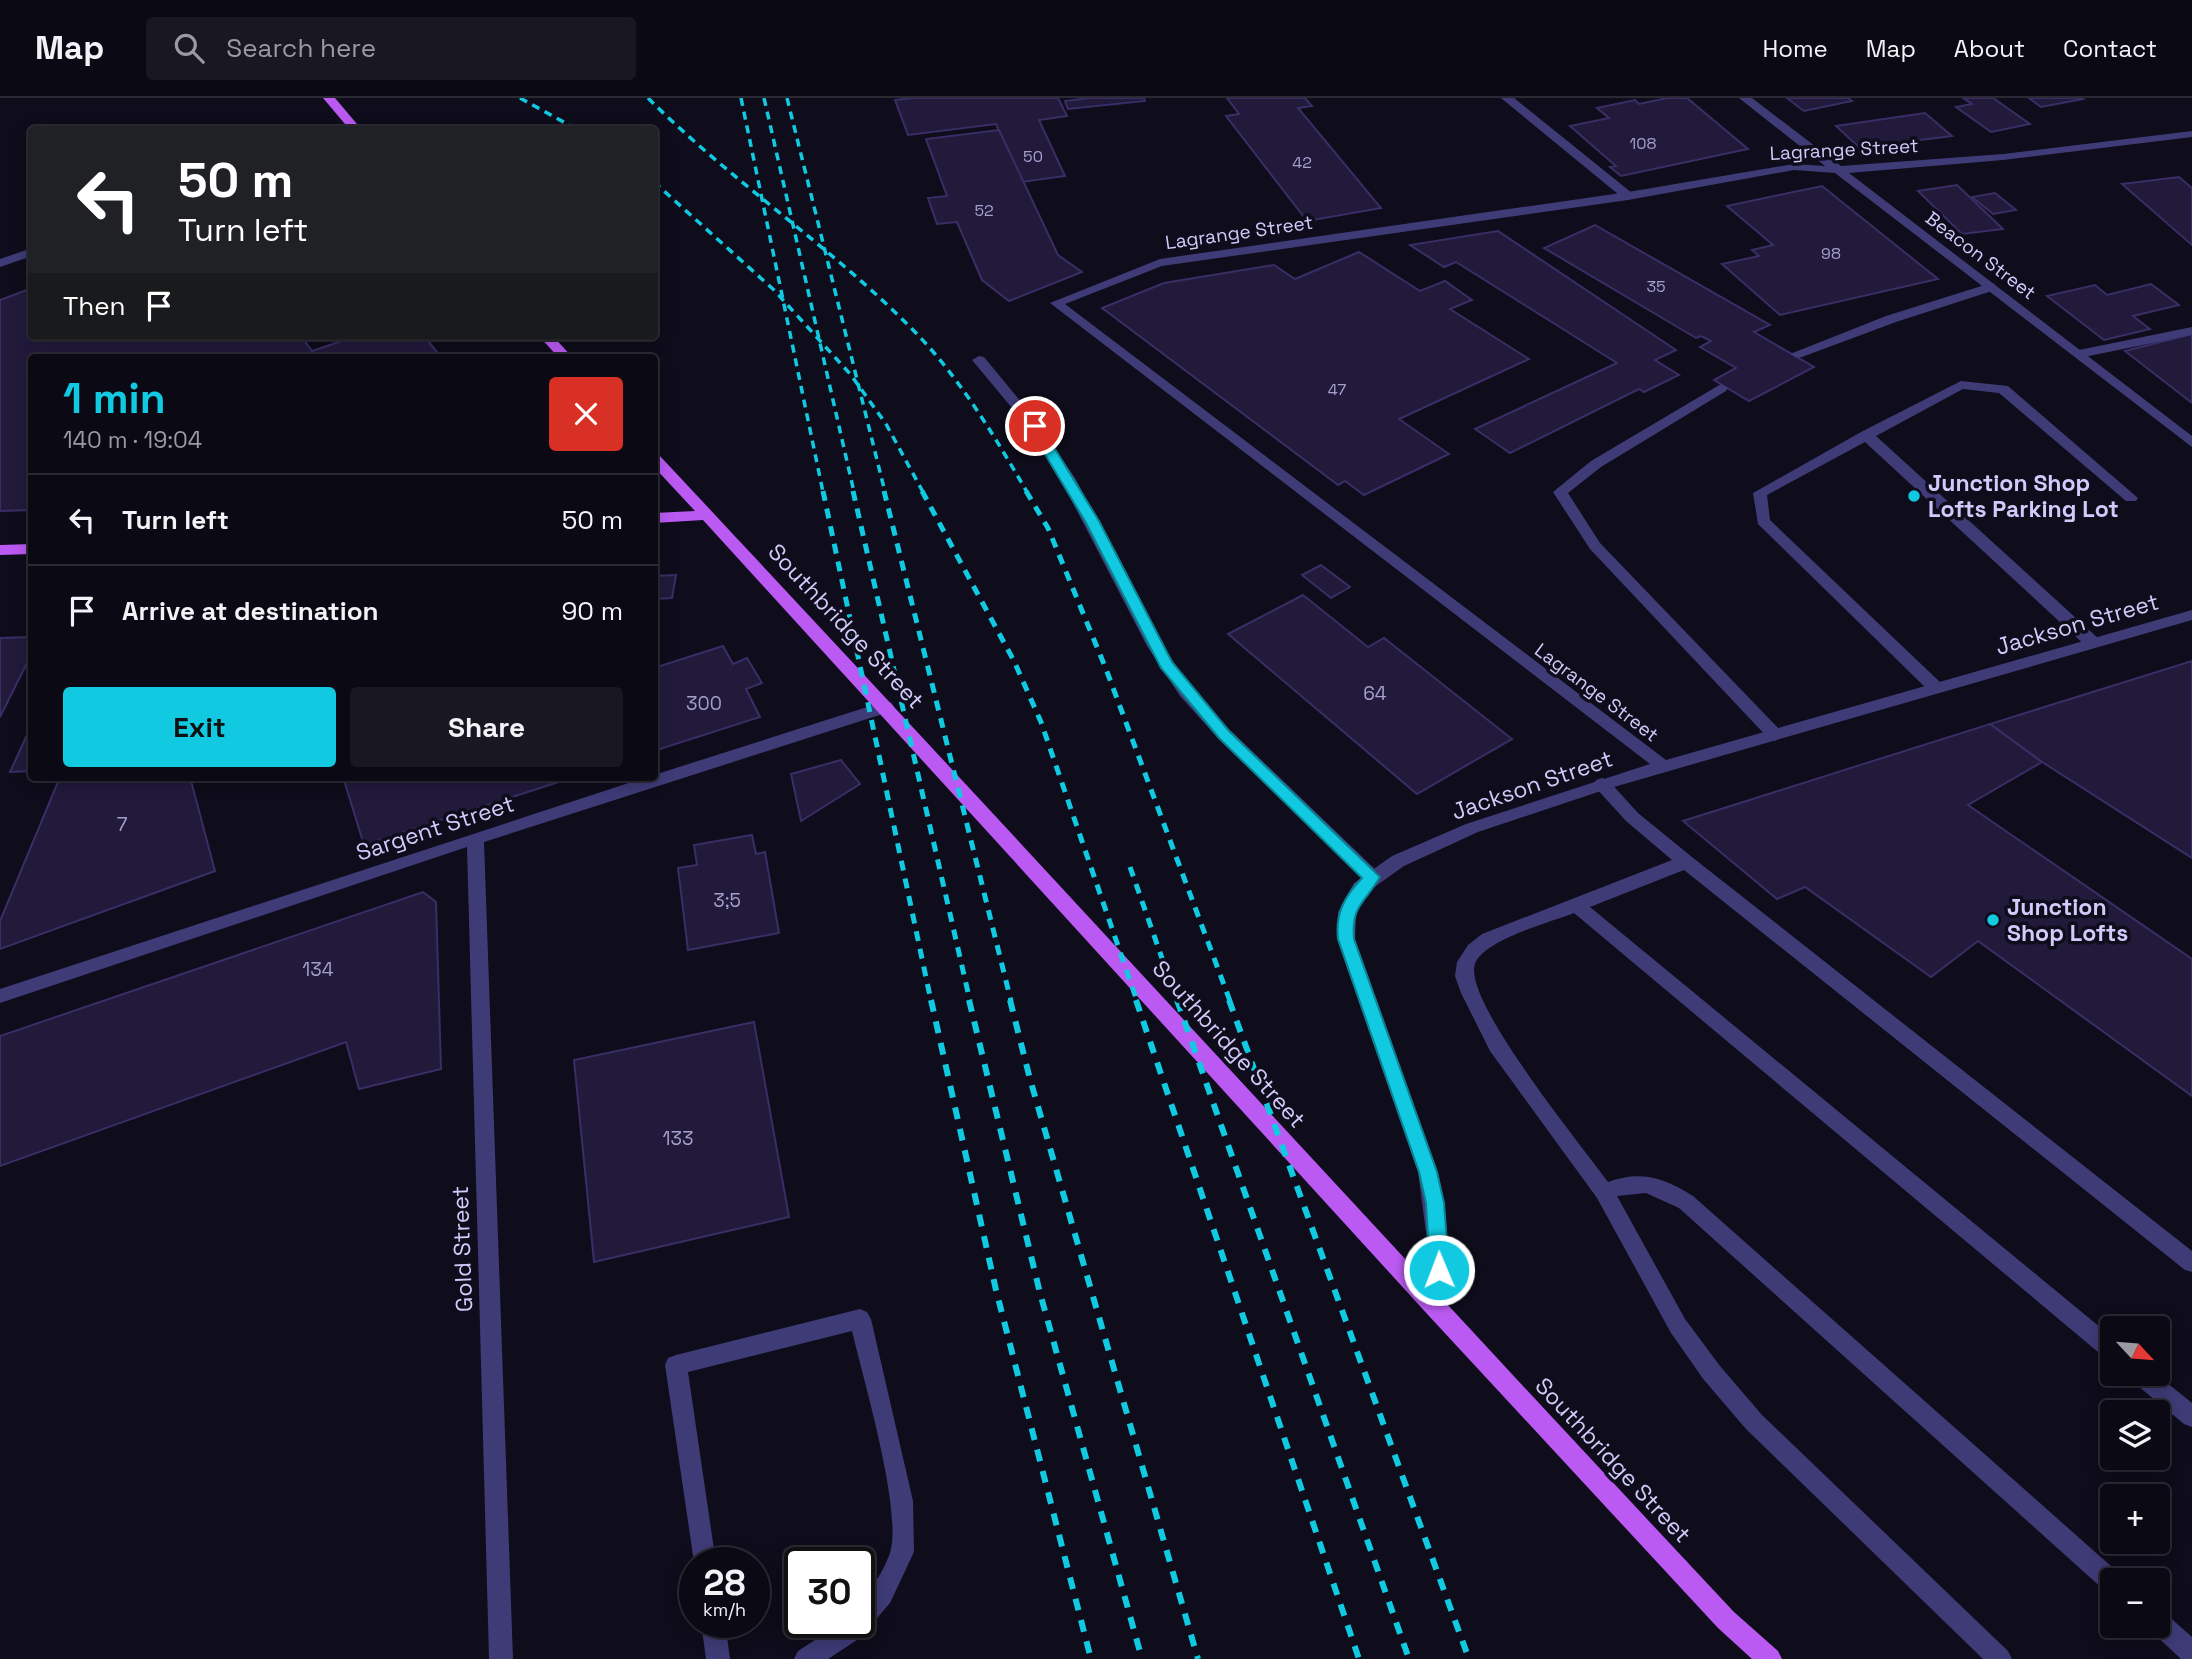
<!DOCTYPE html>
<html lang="en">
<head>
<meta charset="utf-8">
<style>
  body { margin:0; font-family:"Space Grotesk",sans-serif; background:#191722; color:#f1f3f6; height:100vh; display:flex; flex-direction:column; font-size:26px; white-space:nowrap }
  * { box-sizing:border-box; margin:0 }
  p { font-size:23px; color:#9a9aa0 }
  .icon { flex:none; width:38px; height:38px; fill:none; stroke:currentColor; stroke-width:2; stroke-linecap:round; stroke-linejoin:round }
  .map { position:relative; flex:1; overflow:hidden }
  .panel { position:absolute; left:28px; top:256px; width:630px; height:427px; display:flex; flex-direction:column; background:#0b0914; border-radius:7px; box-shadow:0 4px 18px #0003,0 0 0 2px #2b2a34 }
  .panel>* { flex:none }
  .top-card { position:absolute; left:28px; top:28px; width:630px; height:214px; border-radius:7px; box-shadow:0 4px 18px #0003,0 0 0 2px #2b2a34; background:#202124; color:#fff; overflow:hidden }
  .needle { width:46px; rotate:116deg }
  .buttons { position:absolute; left:2100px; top:1218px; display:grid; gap:14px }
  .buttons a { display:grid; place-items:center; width:70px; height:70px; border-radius:7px; background:#0b0914; box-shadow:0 4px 18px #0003,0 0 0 2px #2b2a34; font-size:35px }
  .speed { position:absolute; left:679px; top:1449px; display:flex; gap:14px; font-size:35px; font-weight:700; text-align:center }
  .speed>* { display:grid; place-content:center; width:91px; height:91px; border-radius:50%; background:#0b0914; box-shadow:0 4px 18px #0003,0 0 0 2px #2b2a34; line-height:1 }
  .speed small { font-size:18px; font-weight:400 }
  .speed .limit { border:4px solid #111; border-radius:10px; background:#fff; color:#111 }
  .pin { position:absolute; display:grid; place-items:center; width:60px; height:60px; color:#fff; margin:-30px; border:4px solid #fff; border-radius:50%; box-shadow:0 2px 7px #0007 }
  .me { position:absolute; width:77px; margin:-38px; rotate:359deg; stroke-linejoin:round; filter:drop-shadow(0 0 5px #0008) }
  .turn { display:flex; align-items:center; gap:24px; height:147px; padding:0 35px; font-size:32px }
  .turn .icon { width:91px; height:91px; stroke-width:2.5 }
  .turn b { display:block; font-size:49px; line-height:60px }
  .then { display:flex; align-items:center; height:66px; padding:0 35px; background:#0003; gap:14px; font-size:26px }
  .round { display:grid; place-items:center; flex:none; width:74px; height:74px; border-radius:7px; background:#191722 }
  .head { display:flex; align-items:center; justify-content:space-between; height:119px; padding:0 35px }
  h1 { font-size:42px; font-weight:700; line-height:52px; color:#11cae1 }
  .primary-button { display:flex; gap:14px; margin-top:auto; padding:14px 35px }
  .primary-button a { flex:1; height:80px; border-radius:7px; background:#11cae1; color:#111; font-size:28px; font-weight:700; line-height:80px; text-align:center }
  .primary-button a+a { background:#191722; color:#f1f3f6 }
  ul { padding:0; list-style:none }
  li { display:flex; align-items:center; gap:21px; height:91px; padding:0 35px; border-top:2px solid #2b2a34 }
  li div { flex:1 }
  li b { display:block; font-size:26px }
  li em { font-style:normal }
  header { display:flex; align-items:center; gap:42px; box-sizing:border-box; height:98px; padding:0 35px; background:#0b0914; border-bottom:2px solid #2b2a34 }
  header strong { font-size:33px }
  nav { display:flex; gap:38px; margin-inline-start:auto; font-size:24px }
  .search { width:490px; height:63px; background:#191722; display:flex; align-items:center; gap:18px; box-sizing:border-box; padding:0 24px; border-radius:7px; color:#9a9aa0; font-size:26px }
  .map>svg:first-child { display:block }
  .building { fill:#211a3b; stroke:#392e65; stroke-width:2 }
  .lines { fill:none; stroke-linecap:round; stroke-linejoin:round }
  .service { fill:#3e3b77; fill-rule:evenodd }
  .minor { fill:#3e3b77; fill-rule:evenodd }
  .primary { fill:#bb5af3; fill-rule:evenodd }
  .rail-far2 { stroke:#11cae1; stroke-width:3.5; stroke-dasharray:8 6; stroke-linecap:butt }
  .rail-far1 { stroke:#11cae1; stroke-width:5; stroke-dasharray:10 8; stroke-linecap:butt }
  .rail { stroke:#11cae1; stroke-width:6; stroke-dasharray:12 10; stroke-linecap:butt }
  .route { fill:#11cae1; stroke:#0b8392; stroke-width:2 }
  .poi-dot { fill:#11cae1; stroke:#0f0c1b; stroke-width:2.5 }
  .labels { text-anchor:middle; stroke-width:7; stroke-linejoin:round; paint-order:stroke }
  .far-number-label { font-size:16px; fill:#a59fcb }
  .far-street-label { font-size:19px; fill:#d1cbfb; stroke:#0f0c1b }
  .number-label { font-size:19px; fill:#a59fcb }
  .poi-label { font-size:23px; font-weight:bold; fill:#d1cbfb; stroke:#0f0c1b; text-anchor:start }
  .street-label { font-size:23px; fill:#d1cbfb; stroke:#0f0c1b }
</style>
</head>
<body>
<header>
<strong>Map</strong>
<div class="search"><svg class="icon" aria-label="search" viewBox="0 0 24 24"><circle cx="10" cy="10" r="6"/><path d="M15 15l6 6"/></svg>Search here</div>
<nav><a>Home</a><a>Map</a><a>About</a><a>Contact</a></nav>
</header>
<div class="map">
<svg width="2192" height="1561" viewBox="0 0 2192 1561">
  <rect width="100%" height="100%" fill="#0f0c1b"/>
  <g class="building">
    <path d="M912 0H1058L1067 18 1039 22 1065 78 1022 84 996 26 908 37 895 2Z"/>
    <path d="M1089 0H1144L1145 3 1068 11 1065 3Z"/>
    <path d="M1227 0H1305L1312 8 1298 10 1381 110 1307 123 1226 18 1239 16Z"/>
    <path d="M1667 0H1687L1748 51 1621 78 1610 69 1616 68 1570 28 1609 20 1597 10 1635 2 1639 6Z"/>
    <path d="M1787 0H1848L1852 3 1804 13Z"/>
    <path d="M1963 0H1993L2030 26 1991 34 1956 9 1972 6Z"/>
    <path d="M2029 0H2081L2083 1 2041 9Z"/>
    <path d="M1925 15 1952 38 1904 44 1908 48 1865 55 1836 28Z"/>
    <path d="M999 32 1058 157 1082 174 1009 203 982 182 957 124 937 126 928 100 947 98 926 41Z"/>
    <path d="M2179 79 2192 90V147L2122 86Z"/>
    <path d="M1957 87 2003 131 1962 136 1918 93Z"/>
    <path d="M1822 88 1938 181 1780 217 1722 166 1759 158 1752 152 1773 147 1727 108Z"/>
    <path d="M1995 95 2016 112 1993 116 1972 99Z"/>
    <path d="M1595 127 1770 227 1754 234 1814 269 1749 303 1714 282 1736 270 1700 249 1711 243 1701 238 1696 240 1544 150Z"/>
    <path d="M1498 133 1676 252 1655 262 1679 277 1644 294 1639 291 1510 355 1475 331 1617 265 1456 164 1444 169 1410 147Z"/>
    <path d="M1359 154 1420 193 1445 183 1472 202 1450 211 1529 261 1399 321 1449 356 1364 397 1345 383 1338 387 1102 210 1164 185 1274 167 1295 181Z"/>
    <path d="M2151 186 2179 207 2133 218 2150 231 2104 242 2047 198 2095 187 2107 197Z"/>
    <path d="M32 190V238H301L312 253 342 243 338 238H424L441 259H32V412L0 413V202Z"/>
    <path d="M2192 236V305L2125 253Z"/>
    <path d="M1321 467 1350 489 1331 500 1302 477Z"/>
    <path d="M676 477 672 500 654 501V478Z"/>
    <path d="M1303 497 1368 549 1384 540 1512 641 1417 696 1228 536Z"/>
    <path d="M32 539V555L0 619V540Z"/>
    <path d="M723 548 733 566 747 560 762 585 746 591 760 619 654 653V570Z"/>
    <path d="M2192 563V760L2042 664 1990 626Z"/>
    <path d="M32 626V673L10 674Z"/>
    <path d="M1990 626 2042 664 1968 707 2192 861V998L1978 843 1931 879 1805 789 1777 801 1683 723Z"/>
    <path d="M841 662 860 686 801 723 791 676Z"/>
    <path d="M60 679H190L215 773 0 851V823Z"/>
    <path d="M343 679H574L364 747Z"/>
    <path d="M752 737 756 756 765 754 779 835 688 852 678 770 697 767 694 747Z"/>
    <path d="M423 794 436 804 441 971 359 991 346 944 0 1068V938Z"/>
    <path d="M754 924 789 1119 594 1164 574 962Z"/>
  </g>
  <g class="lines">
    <g class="service">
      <path d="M1501 0H1514L1632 95V101H1624Z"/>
      <path d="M1991 185 1995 186V192L1896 224 1802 259 1797 260 1790 256 1886 218Z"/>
      <path d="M2192 229V237L2079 260 2072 256 2074 253Z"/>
      <path d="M979 258 984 259 1031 316 1075 380 1163 548 1191 590 1228 630 1378 774 1381 779 1378 784H1366L1217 639 1180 598 1147 548 1060 380 1022 322 972 262Z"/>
      <path d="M1961 283 2008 288 2138 400 2136 403H2126L1999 295 1963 291 1876 338 2099 541 2101 545 2093 550 2087 549 1865 344 1767 397 1770 422 1942 586 1944 590 1942 594H1930L1758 426 1753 395 1861 334Z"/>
      <path d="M1721 286 1728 290 1726 293 1601 369 1568 395 1600 445 1781 633 1783 637 1775 643 1769 641 1590 451 1553 394 1591 363Z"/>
      <path d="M1602 680 1608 682 1638 715 1692 759 2192 1153V1174L2185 1172 1684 772 1590 809 2112 1239V1262L2104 1259 1574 815C1551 824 1483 842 1475 866 1462 902 1583 1049 1608 1084 1640 1072 1665 1080 1693 1098L2120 1476 2123 1482H2112V1496L2104 1492 1679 1110 1646 1095 1617 1098 1685 1221 1720 1268 1762 1317 2008 1553 2012 1561H1983L1746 1331 1704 1282 1671 1235 1597 1100 1490 953 1461 895 1455 878 1457 864 1468 847 1482 836 1672 762 1626 723 1596 690 1594 686 1596 682Z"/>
      <path d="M860 1211 867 1214 871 1221 913 1403 914 1454 890 1505 860 1540 828 1561H794L798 1553 843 1524H859V1506C872 1491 883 1474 890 1455 903 1414 863 1280 852 1233L688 1274 716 1465H695V1471L665 1267 668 1260 676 1257Z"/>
      <path d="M2129 1276H2156L2192 1305V1329L2184 1326 2132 1283Z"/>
      <path d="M2158 1512 2166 1516 2192 1539V1561H2181L2150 1532 2148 1528H2158Z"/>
      <path d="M701 1524H725L730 1561H706Z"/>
    </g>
    <g class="minor">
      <path d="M1739 0H1752L1841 68 2003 56 2192 33V39L2003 62 1849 75 2192 338V349L1835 75 1794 72 1628 102 1162 168 1065 206 1666 662 2192 512V522L1607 691 1478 734 1404 768 1366 795 1356 814 1355 841 1438 1074C1448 1120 1450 1164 1447 1211L1443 1218 1436 1221 1429 1218 1425 1211 1427 1142 1418 1074 1337 841 1338 814 1354 785 1392 758 1466 726 1650 666 1050 205 1160 161 1628 94 1794 66 1825 68Z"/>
      <path d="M32 150V158L0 169V161Z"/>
      <path d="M886 603 892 605 894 609 892 613 484 744 513 1561H489L467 749 0 905V891L647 679H654V677Z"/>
    </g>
    <g class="primary">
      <path d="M323 0H335L362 32H350Z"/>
      <path d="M539 238H553L572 259H558Z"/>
      <path d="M654 356 659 357C1019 741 1374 1130 1734 1514L1778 1553 1782 1561H1752L1718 1530 1429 1218 703 422 654 425V415L695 413 654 369Z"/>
      <path d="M32 446V456L0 457V447Z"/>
    </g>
    <g class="rail-far2">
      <path d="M520 0 578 32"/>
      <path d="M648 0C732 84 832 149 915 234 960 280 995 339 1027 394"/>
      <path d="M741 0 823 394"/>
      <path d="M764 0 854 394"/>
      <path d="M787 0 885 394"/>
      <path d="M654 84 774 192 851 277 886 326 923 394"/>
    </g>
    <g class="rail-far1">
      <path d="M823 393 931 903"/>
      <path d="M853 393 970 903"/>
      <path d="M884 393 1011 903"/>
      <path d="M922 393 1014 563 1041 624 1137 903"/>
      <path d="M1026 393 1048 430 1106 571 1230 903"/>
      <path d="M1130 769 1177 903"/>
    </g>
    <g class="rail">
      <path d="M931 902 996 1192 1091 1561"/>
      <path d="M969 902 1040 1195 1142 1561"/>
      <path d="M1010 902 1030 981 1198 1561"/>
      <path d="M1136 902 1359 1561"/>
      <path d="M1177 902 1409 1561"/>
      <path d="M1229 902 1469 1561"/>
    </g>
  </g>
  <path class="route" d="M1035 325 1041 328 1099 423 1172 564 1229 633 1380 779C1365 805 1351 807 1354 841L1437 1074 1444 1105 1449 1172 1446 1178 1439 1181 1433 1178 1430 1172 1426 1105 1419 1074 1338 841C1335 815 1345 798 1362 780L1219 640 1161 570 1085 423 1028 328Z"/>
  <g class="poi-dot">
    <circle cx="1914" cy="398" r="7"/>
    <circle cx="1993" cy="822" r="7"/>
  </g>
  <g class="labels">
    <g class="far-number-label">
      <text x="1643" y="51">108</text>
      <text x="1033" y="64">50</text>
      <text x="1302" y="70">42</text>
      <text x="984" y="118">52</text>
      <text x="1831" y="161">98</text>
      <text x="1656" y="194">35</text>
      <text x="1337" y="297">47</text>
    </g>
    <g class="far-street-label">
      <text transform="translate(1844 51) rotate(-3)" y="7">Lagrange Street</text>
      <text transform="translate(1239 134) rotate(-8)" y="7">Lagrange Street</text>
      <text transform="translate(1981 157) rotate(37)" y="7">Beacon Street</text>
      <text transform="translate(1597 594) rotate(37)" y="7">Lagrange Street</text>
    </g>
    <g class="number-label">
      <text x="1375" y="602">64</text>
      <text x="704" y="612">300</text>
      <text x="122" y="733">7</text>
      <text x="727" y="809">3;5</text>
      <text x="318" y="878">134</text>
      <text x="678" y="1047">133</text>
    </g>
    <g class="poi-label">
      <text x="1928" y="393">Junction Shop<tspan x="1928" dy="26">Lofts Parking Lot</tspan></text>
      <text x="2007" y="817">Junction<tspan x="2007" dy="26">Shop Lofts</tspan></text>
    </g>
    <g class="street-label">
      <text transform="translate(2077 526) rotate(-16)" y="8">Jackson Street</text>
      <text transform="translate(846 528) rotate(47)" y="8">Southbridge Street</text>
      <text transform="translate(1532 687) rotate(-19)" y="8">Jackson Street</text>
      <text transform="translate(435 730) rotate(-18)" y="8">Sargent Street</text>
      <text transform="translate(1229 946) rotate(48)" y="8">Southbridge Street</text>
      <text transform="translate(462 1151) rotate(-92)" y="8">Gold Street</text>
      <text transform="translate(1613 1362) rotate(47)" y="8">Southbridge Street</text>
    </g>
  </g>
</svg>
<div class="buttons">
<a><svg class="needle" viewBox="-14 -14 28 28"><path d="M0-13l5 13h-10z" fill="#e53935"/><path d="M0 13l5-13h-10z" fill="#9a9aa0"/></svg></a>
<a><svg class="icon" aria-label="layers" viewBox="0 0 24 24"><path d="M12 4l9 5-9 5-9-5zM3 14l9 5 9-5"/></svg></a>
<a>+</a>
<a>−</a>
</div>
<div class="speed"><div>28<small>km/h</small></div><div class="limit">30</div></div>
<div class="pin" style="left:1035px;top:328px;background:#d93025"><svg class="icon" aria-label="arrive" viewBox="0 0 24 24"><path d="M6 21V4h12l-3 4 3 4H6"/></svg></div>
<svg class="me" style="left:1439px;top:1172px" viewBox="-20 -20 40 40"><circle r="17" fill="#11cae1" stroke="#fff" stroke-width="3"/><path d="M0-11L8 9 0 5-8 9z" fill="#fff"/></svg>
<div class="top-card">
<div class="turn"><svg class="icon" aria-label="left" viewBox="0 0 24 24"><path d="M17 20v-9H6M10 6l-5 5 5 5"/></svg><div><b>50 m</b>Turn left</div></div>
<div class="then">Then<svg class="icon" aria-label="arrive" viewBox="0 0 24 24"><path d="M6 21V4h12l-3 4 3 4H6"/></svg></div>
</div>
<section class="panel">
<div class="head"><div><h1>1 min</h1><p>140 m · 19:04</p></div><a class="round" style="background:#d93025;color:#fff"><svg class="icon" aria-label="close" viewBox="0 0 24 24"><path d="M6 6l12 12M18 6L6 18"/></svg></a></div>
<ul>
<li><svg class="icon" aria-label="left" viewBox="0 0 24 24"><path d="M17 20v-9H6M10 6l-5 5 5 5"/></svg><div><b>Turn left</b></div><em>50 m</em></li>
<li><svg class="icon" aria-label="arrive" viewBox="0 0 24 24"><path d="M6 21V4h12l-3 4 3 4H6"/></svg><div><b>Arrive at destination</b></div><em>90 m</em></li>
</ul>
<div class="primary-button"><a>Exit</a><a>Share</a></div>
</section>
</div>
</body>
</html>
